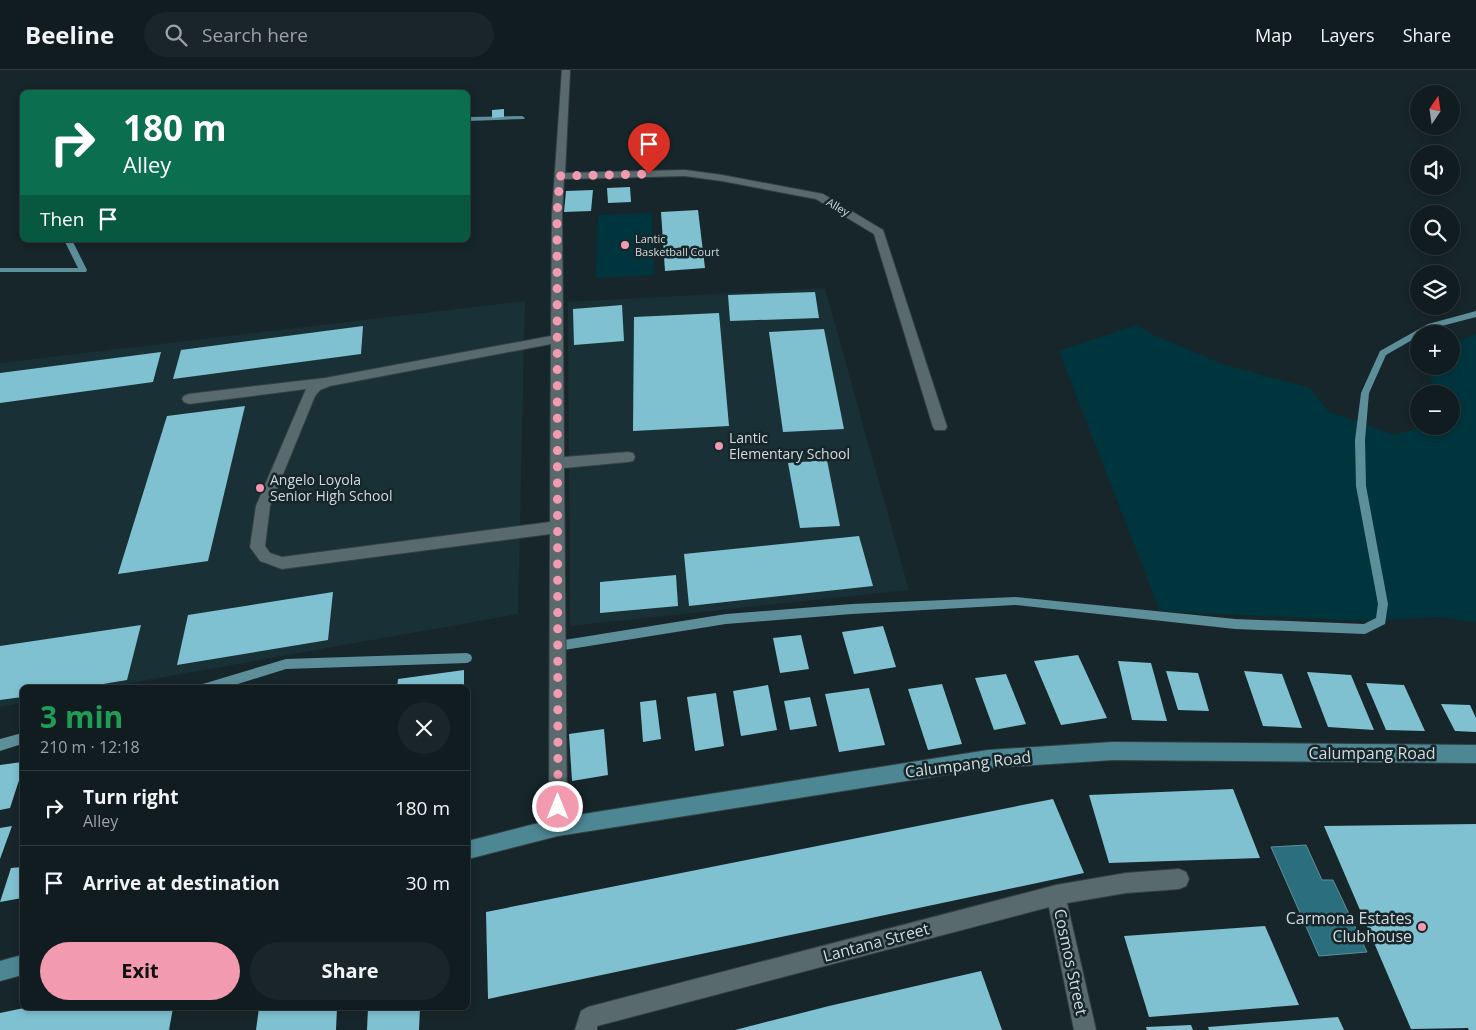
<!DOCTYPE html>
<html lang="en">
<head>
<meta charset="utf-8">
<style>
  body { margin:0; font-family:"Open Sans",sans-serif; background:#1a2529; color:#f1f3f6; height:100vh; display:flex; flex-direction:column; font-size:19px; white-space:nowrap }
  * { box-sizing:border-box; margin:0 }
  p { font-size:16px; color:#9ca1a5 }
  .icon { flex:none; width:28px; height:28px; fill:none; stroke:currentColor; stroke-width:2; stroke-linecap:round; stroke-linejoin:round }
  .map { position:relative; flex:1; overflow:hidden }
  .side { position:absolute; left:20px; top:615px; width:450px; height:325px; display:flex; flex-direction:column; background:#111c20; border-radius:8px; box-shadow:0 2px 8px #0003,0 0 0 1px #303a3e }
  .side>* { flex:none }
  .guide { position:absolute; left:20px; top:20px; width:450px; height:152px; border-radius:8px; box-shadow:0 2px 8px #0003,0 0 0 1px #303a3e; background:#0b6e4f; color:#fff; overflow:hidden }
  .needle { width:32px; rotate:13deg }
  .fabs { position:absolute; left:1410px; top:15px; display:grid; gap:10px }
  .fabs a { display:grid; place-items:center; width:50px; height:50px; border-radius:50%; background:#111c20; box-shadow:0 2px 8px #0003,0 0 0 1px #303a3e; font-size:25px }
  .pin { position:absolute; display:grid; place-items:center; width:42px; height:42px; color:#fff; margin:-51px -21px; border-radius:50% 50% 50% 0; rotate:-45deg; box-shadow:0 0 5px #0007 }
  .pin .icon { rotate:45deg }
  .me { position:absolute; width:55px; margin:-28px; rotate:0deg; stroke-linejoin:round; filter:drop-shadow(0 0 4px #0008) }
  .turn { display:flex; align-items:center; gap:18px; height:105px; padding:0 20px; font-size:22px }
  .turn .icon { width:65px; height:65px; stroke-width:2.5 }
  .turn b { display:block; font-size:35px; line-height:42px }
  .then { display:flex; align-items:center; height:48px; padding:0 20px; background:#0003; gap:10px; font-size:19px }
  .round { display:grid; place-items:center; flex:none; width:52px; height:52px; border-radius:26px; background:#1a2529 }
  .head { display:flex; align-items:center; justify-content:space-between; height:85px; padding:0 20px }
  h1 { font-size:30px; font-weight:700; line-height:38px; color:#1e9e55 }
  .button { display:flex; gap:10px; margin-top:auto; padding:10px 20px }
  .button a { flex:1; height:58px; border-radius:30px; background:#f29aaf; color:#111; font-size:20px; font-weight:700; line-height:58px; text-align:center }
  .button a+a { background:#1a2529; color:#f1f3f6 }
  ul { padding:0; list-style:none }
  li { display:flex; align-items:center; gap:15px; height:75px; padding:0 20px; border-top:1px solid #303a3e }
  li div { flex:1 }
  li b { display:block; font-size:19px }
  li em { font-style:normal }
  header { display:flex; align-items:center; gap:30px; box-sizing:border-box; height:70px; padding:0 25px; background:#111c20; border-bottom:1px solid #303a3e }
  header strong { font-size:24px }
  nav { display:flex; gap:28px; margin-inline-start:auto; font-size:18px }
  .search { width:350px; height:45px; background:#1a2529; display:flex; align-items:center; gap:12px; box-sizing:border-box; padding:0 18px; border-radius:28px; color:#9ca1a5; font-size:19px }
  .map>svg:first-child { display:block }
  .built { fill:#193036 }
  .green { fill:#00353e }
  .water { fill:#2b6e7d; stroke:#5d8f9a }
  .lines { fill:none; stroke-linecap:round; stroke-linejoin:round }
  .stream { fill:#5d8f9a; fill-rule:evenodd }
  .building { fill:#7fc1d1 }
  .minor-casing { stroke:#354043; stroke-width:2 }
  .major-casing { stroke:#354043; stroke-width:2 }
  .minor { fill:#596a6e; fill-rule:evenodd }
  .major { fill:#4d8794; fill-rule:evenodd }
  .route { stroke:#f29aaf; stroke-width:9; stroke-dasharray:0 16.2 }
  .poi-dot { fill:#f29aaf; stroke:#17262a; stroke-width:2 }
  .labels { text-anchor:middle; stroke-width:5; stroke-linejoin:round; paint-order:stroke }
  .far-street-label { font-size:11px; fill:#d2dbde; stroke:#17262a }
  .far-poi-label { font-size:11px; fill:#d2dbde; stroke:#17262a; text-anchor:start }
  .poi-label { font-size:14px; fill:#d2dbde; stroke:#17262a; text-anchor:start }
  .near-street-label { font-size:16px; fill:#d2dbde; stroke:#17262a }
  .near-poi-label { font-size:16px; fill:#d2dbde; stroke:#17262a; text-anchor:end }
</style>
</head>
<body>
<header>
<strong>Beeline</strong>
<div class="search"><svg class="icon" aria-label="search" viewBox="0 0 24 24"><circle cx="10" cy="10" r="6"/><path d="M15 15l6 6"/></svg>Search here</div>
<nav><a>Map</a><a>Layers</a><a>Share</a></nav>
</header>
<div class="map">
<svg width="1476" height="960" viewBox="0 0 1476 960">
  <rect width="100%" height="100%" fill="#17262a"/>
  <g class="built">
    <path d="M825 218 909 520 570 556 568 232Z"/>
    <path d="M525 231 518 544 108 617 22 618V633L0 637V293Z"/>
  </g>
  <g class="green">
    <path d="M652 143 654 205 596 208 598 145Z"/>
    <path d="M1136 255 1149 263 1222 294 1310 318 1329 342 1395 365 1424 356H1451V324H1438L1425 296H1451V274L1476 264V552L1438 547 1367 551 1160 541 1059 281Z"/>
  </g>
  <path class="water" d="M1306 775 1322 810H1333L1367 882 1319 886 1271 777Z"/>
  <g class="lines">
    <g class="stream">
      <path d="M522 46 525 48 524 49 468 51V47Z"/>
      <path d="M64 170H72L87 200 86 202H0V198H78Z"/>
      <path d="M1476 241V247L1434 258 1423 264H1419V266L1386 285 1369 323 1365 370 1366 416 1388 534 1385 554 1365 564 1235 559 1015 535 852 544 726 554 564 580 560 578 559 575 560 572 564 570 726 544 852 534 1015 527 1235 549 1364 554 1376 548 1378 534 1356 416 1355 370 1361 323 1380 281 1428 254Z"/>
      <path d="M467 583 471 585 472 588 471 591 467 593 286 599 225 618H201L202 614 206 613 286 589Z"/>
      <path d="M22 663V674L0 681V669Z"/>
    </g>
  </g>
  <g class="building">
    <path d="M504 39V47L492 48V40Z"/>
    <path d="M630 117 631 132 608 133 607 118Z"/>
    <path d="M593 120 591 141 564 142 566 121Z"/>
    <path d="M698 140 705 198 665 201 661 142Z"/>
    <path d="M815 222 819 248 730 251 728 225Z"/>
    <path d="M622 235 624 271 574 275 573 239Z"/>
    <path d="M719 243 729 356 633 361 634 247Z"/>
    <path d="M363 256 361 284 173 309 181 280Z"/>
    <path d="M824 259 844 359 783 362 769 262Z"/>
    <path d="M161 282 153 312 0 333V303Z"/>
    <path d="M245 336 208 491 118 504 167 346Z"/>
    <path d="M827 390 840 456 800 458 788 393Z"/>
    <path d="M859 466 873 516 689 536 684 484Z"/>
    <path d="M676 505 678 536 600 543V512Z"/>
    <path d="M333 522 328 570 177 595 188 545Z"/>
    <path d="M141 555 127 610 79 618H22V627L0 630V576Z"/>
    <path d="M883 556 896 597 854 604 842 562Z"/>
    <path d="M801 565 809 599 780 603 773 568Z"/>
    <path d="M1078 585 1107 648 1061 655 1034 591Z"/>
    <path d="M1118 591 1151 593 1167 651 1132 650Z"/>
    <path d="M464 600V618H397L398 609Z"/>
    <path d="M1166 601 1198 603 1209 641 1178 640Z"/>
    <path d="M1244 601 1282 604 1302 658 1263 656Z"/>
    <path d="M1307 602 1351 605 1374 660 1328 657Z"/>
    <path d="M1006 604 1026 654 994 660 975 608Z"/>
    <path d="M1366 613 1404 615 1425 661 1386 660Z"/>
    <path d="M942 614 962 674 928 680 908 619Z"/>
    <path d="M768 615 777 660 741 666 733 621Z"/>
    <path d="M869 618 885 675 839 682 825 624Z"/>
    <path d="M716 623 724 676 695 681 687 627Z"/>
    <path d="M810 627 817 656 790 660 784 631Z"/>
    <path d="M656 630 661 669 643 672 640 632Z"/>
    <path d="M1441 634 1470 635 1476 648V662L1455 661Z"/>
    <path d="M604 659 608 705 572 711 569 664Z"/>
    <path d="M22 692V701L10 738 0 740V695Z"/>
    <path d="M1233 719 1260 788 1109 793 1089 725Z"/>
    <path d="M1053 729 1084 803 488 929 486 842Z"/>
    <path d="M1476 754V960H1469L1468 958 1411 959 1324 756Z"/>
    <path d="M12 756 0 789V758Z"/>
    <path d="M22 797V828L0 832 11 798Z"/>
    <path d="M1265 856 1299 935 1149 947 1124 866Z"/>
    <path d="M981 901 1002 960H735L829 936Z"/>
    <path d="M24 938H173L169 960H0V943Z"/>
    <path d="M259 938H337L336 960H256Z"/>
    <path d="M368 938H420L419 960H367Z"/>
    <path d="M1338 947 1344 960H1209L1208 957Z"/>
    <path d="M1191 955 1193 960H1147L1146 957Z"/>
  </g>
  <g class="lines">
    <g class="minor-casing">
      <g id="minor">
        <path d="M562 0H570L565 103 685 100 722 105 823 124 883 160 947 357 945 360H935L933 357 874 164 816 129 722 111 685 106 564 109 562 144 564 387 628 382 633 383 635 387 633 391 628 392 564 398 567 757 565 764 558 766 551 764 549 757 550 464 282 499 260 491 250 477 256 436 306 319 189 334 184 332 182 329 184 326 189 324 325 308 551 266 552 144ZM551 274 550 452 282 487 270 483 265 476 270 436 315 326 320 320 330 316Z"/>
        <path d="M1179 799 1186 802 1189 809 1186 816 1179 819 1126 823 1067 833 1096 960H1074L1049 837 597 956V960H575L581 941 588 937 1056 815 1126 803Z"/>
      </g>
    </g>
    <g class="major-casing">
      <g id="major">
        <path d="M1113 672 1476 675V693L1113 690 988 698 558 766 468 789V771L558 748 988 680Z"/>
        <path d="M22 885V905L0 911V891Z"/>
      </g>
    </g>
    <use href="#minor" class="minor"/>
    <use href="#major" class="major"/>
  </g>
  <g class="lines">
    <path class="route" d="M558 737 557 144 560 106 649 104"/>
  </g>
  <g class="poi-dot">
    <circle cx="625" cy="175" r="5"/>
    <circle cx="719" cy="376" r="5"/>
    <circle cx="260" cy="418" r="5"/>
    <circle cx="1422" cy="857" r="5"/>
  </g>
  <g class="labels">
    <g class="far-street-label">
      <text transform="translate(838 137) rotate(30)" y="4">Alley</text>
    </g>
    <g class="far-poi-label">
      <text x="635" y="173">Lantic<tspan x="635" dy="13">Basketball Court</tspan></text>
    </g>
    <g class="poi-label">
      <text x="729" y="373">Lantic<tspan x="729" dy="16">Elementary School</tspan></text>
      <text x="270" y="415">Angelo Loyola<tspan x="270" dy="16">Senior High School</tspan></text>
    </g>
    <g class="near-street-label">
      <text x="1372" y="689">Calumpang Road</text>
      <text transform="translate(968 694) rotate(-7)" y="6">Calumpang Road</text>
      <text transform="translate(876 872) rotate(-15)" y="6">Lantana Street</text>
      <text transform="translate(1071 892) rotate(78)" y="6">Cosmos Street</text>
    </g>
    <g class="near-poi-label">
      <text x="1412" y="854">Carmona Estates<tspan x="1412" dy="18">Clubhouse</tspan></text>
    </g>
  </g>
</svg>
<div class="fabs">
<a><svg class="needle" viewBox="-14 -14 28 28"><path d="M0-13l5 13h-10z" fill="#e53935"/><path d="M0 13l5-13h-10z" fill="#9ca1a5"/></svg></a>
<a><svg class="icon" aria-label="sound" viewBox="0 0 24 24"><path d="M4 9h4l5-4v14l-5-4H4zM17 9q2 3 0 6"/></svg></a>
<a><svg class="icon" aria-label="search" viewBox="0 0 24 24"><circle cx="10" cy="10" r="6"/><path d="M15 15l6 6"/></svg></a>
<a><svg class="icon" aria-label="layers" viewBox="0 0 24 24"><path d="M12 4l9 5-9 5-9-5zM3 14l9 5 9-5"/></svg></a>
<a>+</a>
<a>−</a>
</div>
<div class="pin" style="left:649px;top:104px;background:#d93025"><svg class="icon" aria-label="arrive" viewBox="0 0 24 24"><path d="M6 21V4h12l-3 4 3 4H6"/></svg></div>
<svg class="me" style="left:558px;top:737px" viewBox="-20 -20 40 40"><circle r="17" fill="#f29aaf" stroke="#fff" stroke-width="3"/><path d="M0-11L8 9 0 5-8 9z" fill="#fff"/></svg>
<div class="guide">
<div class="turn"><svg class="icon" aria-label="right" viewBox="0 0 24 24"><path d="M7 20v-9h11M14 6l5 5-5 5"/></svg><div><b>180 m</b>Alley</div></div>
<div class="then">Then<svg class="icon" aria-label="arrive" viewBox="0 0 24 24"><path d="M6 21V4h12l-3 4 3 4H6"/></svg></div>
</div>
<section class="side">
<div class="head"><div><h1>3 min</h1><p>210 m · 12:18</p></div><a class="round"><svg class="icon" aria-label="close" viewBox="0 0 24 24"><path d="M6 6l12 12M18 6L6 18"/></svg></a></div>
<ul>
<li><svg class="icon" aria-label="right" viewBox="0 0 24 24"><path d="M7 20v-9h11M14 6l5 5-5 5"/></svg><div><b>Turn right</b><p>Alley</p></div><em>180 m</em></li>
<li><svg class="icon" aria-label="arrive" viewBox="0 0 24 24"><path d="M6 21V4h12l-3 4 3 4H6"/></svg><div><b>Arrive at destination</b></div><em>30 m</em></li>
</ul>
<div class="button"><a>Exit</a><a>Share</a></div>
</section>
</div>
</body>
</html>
